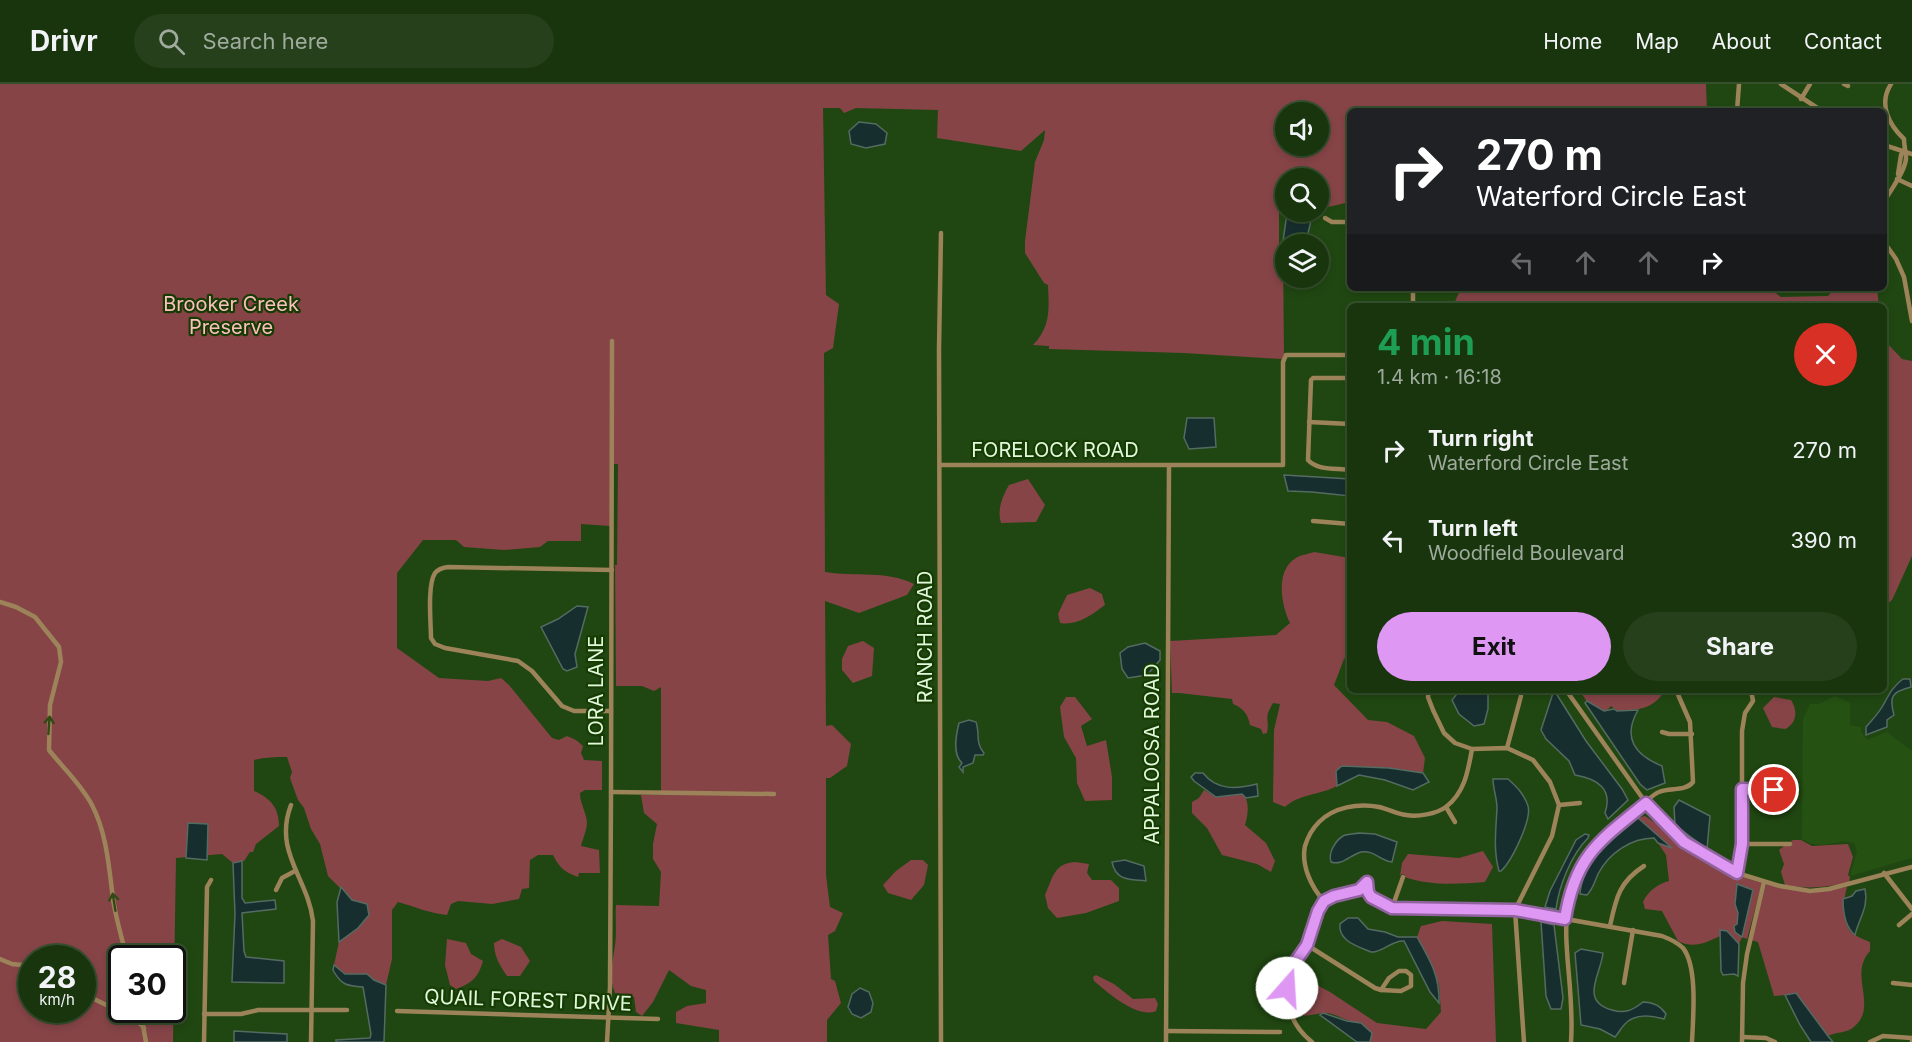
<!DOCTYPE html>
<html lang="en">
<head>
<meta charset="utf-8">
<style>
  body { margin:0; font-family:Inter,sans-serif; background:#25401b; color:#f1f3f6; height:100vh; display:flex; flex-direction:column; font-size:22px; white-space:nowrap }
  * { box-sizing:border-box; margin:0 }
  p { font-size:20px; color:#9fab9d }
  .icon { flex:none; width:33px; height:33px; fill:none; stroke:currentColor; stroke-width:2; stroke-linecap:round; stroke-linejoin:round }
  .map { position:relative; flex:1; overflow:hidden }
  .panel { position:absolute; left:1347px; top:219px; width:540px; height:390px; display:flex; flex-direction:column; background:#18350d; border-radius:9px; box-shadow:0 3px 9px #0003,0 0 0 2px #36502e }
  .panel>* { flex:none }
  .banner { position:absolute; left:1347px; top:24px; width:540px; height:183px; border-radius:9px; box-shadow:0 3px 9px #0003,0 0 0 2px #36502e; background:#202124; color:#fff; overflow:hidden }
  .buttons { position:absolute; left:1275px; top:18px; display:grid; gap:12px }
  .buttons a { display:grid; place-items:center; width:54px; height:54px; border-radius:50%; background:#18350d; box-shadow:0 3px 9px #0003,0 0 0 2px #36502e; font-size:30px }
  .speed { position:absolute; left:18px; top:861px; display:flex; gap:12px; font-size:30px; font-weight:700; text-align:center }
  .speed>* { display:grid; place-content:center; width:78px; height:78px; border-radius:50%; background:#18350d; box-shadow:0 3px 9px #0003,0 0 0 2px #36502e; line-height:1 }
  .speed small { font-size:15px; font-weight:400 }
  .speed .limit { border:3px solid #111; border-radius:9px; background:#fff; color:#111 }
  .pin { position:absolute; display:grid; place-items:center; width:51px; height:51px; color:#fff; margin:-26px; border:3px solid #fff; border-radius:50%; box-shadow:0 2px 6px #0007 }
  .me { position:absolute; width:66px; margin:-33px; rotate:19deg; stroke-linejoin:round; filter:drop-shadow(0 0 4px #0008) }
  .turn { display:flex; align-items:center; gap:21px; height:126px; padding:0 30px; font-size:27px }
  .turn .icon { width:78px; height:78px; stroke-width:2.5 }
  .turn b { display:block; font-size:42px; line-height:51px }
  .lanes { display:flex; align-items:center; height:57px; padding:0 30px; background:#0003; justify-content:center; gap:30px; direction:ltr }
  .lanes .off { opacity:.35 }
  .round { display:grid; place-items:center; flex:none; width:63px; height:63px; border-radius:32px; background:#25401b }
  .head { display:flex; align-items:center; justify-content:space-between; height:102px; padding:0 30px }
  h1 { font-size:36px; font-weight:700; line-height:45px; color:#1e9e55 }
  .action { display:flex; gap:12px; margin-top:auto; padding:12px 30px }
  .action a { flex:1; height:69px; border-radius:36px; background:#de98f3; color:#111; font-size:24px; font-weight:700; line-height:69px; text-align:center }
  .action a+a { background:#25401b; color:#f1f3f6 }
  ul { padding:0; list-style:none }
  li { display:flex; align-items:center; gap:18px; height:90px; padding:0 30px }
  li div { flex:1 }
  li b { display:block; font-size:22px }
  li em { font-style:normal }
  header { display:flex; align-items:center; gap:36px; box-sizing:border-box; height:84px; padding:0 30px; background:#18350d; border-bottom:2px solid #36502e }
  header strong { font-size:28px }
  nav { display:flex; gap:33px; margin-inline-start:auto; font-size:21px }
  .search { width:420px; height:54px; background:#25401b; display:flex; align-items:center; gap:15px; box-sizing:border-box; padding:0 21px; border-radius:33px; color:#9fab9d; font-size:22px }
  .map>svg:first-child { display:block }
  .built { fill:#255113 }
  .green { fill:#864447; fill-rule:evenodd }
  .water { fill:#172e2f; stroke:#546b62; stroke-width:1.5 }
  .lines { fill:none; stroke-linecap:round; stroke-linejoin:round }
  .minor { stroke:#9d835a; stroke-width:4.5 }
  .oneway { stroke:#314a15 }
  .route-casing { stroke:#90639e; stroke-width:15 }
  .route { stroke:#de98f3; stroke-width:10 }
  .labels { text-anchor:middle; stroke-width:4.5; stroke-linejoin:round; paint-order:stroke }
  .park-label { font-size:20px; fill:#fbbfbf; stroke:#163c04 }
  .street-label { font-size:20px; fill:#e1f8da; stroke:#163c04 }
</style>
</head>
<body>
<header>
<strong>Drivr</strong>
<div class="search"><svg class="icon" aria-label="search" viewBox="0 0 24 24"><circle cx="10" cy="10" r="6"/><path d="M15 15l6 6"/></svg>Search here</div>
<nav><a>Home</a><a>Map</a><a>About</a><a>Contact</a></nav>
</header>
<div class="map">
<svg width="1912" height="958" viewBox="0 0 1912 958">
  <rect width="100%" height="100%" fill="#204711"/>
  <path class="built" d="M1835 612 1850 619V641L1861 643V648L1867 656 1887 648 1912 667V774L1850 792 1857 767 1854 759 1843 757 1825 761 1812 760 1802 755 1803 635 1810 620H1819Z"/>
  <g class="green">
    <path d="M0 0H1706L1707 27H1350V118L1319 125 1318 94H1286V128H1304L1287 130 1279 120V163L1283 169 1284 270 1282 275 1184 269 1049 265V262L1033 261C1051 242 1049 225 1048 201L1044 199 1025 169V157L1035 78 1044 56 1045 46 1021 67 937 54 938 26 856 24 844 29 840 24H823L826 211 839 220 833 264 824 269 825 488C855 493 886 486 914 500L907 511 859 529 825 517 826 642 832 641 851 660 847 682 830 694H826V791L830 823 843 829 835 847 828 851 831 895 835 897 841 919 827 936V958H719V946L676 939V928L687 922 706 919V906L691 902 669 886 653 918 642 932 636 928 634 913 615 909C608 893 613 877 615 861 617 848 615 834 616 821L659 822 661 788 653 775V760L657 740 644 729 641 711H664L661 707V603L654 607 642 602H616L615 481H617L618 380H614L610 442 581 440V457H548L540 463 504 466 464 463 456 456H423L397 489V564L439 594 488 597 501 594 509 601 552 654 559 656 567 652 576 656 583 662 581 669 584 676 602 677V706H585L580 709C580 720 586 727 587 738 587 746 583 754 581 762L599 766 600 789H579L578 793C564 788 559 783 553 771H538L530 776 529 804 522 805 519 815 492 820 458 817 451 820 447 831C428 829 416 823 398 818L392 826V875L386 901 374 896 367 890C348 890 350 895 334 881L339 858 358 844 352 816 328 792 320 760 311 745 304 724 298 716 290 694 292 688 287 673C276 673 265 673 254 676V707C270 714 279 723 279 742L256 760 253 768H250L244 777 233 779 222 770 176 774 173 958H0ZM1286 28H1318V62H1286ZM32 874H82V926H32ZM122 874H172V926H122Z"/>
    <path d="M1461 204H1769L1781 213 1828 212 1835 204H1877L1879 222H1453Z"/>
    <path d="M1884 256 1902 275 1912 277V472L1892 516 1884 523Z"/>
    <path d="M1028 395 1045 421 1036 438 1001 439C997 426 1002 413 1009 401Z"/>
    <path d="M1314 468 1350 474V569L1344 575 1334 601 1368 636 1387 638 1414 652 1425 674 1423 689 1389 684 1342 682 1336 687 1337 702C1320 711 1299 710 1285 723L1273 718 1274 646 1280 620 1273 619C1263 636 1270 633 1267 649L1263 650 1261 645 1250 641C1248 630 1243 624 1233 620L1232 615 1179 609H1172L1170 557 1276 551 1290 539C1281 521 1275 486 1296 474 1300 471 1309 470 1314 468Z"/>
    <path d="M1090 504 1102 510 1105 521C1091 531 1078 542 1060 539L1058 530 1067 511Z"/>
    <path d="M863 557 874 564 872 592 853 599 842 586V575L848 562Z"/>
    <path d="M1579 606H1665C1654 626 1636 626 1617 627L1611 622 1599 635Z"/>
    <path d="M1066 613H1075L1092 635 1081 642 1087 662 1106 656 1112 693V716L1085 717 1077 699 1076 674 1064 653 1060 623Z"/>
    <path d="M1774 613 1791 616C1798 627 1797 639 1785 645L1772 643 1763 624Z"/>
    <path d="M1204 706 1216 713 1243 710C1250 718 1248 731 1245 741L1266 759 1275 777 1271 788 1257 780 1222 771 1207 744 1192 729V718L1199 714Z"/>
    <path d="M1645 732 1713 779 1735 791 1762 799 1747 855 1742 853 1739 860 1727 847 1720 846V852C1705 859 1694 865 1678 857L1662 827 1645 825 1643 818C1648 807 1658 800 1669 797L1666 771 1658 759 1671 763 1638 734Z"/>
    <path d="M1793 756H1801L1812 762 1848 760 1853 773 1848 791 1850 793 1849 798C1826 804 1807 805 1785 801L1781 788 1784 780 1779 766 1784 762H1792V758H1790Z"/>
    <path d="M1483 767 1493 783 1485 798C1457 800 1432 802 1404 793L1405 791 1402 790 1400 792 1402 779 1408 770 1459 774Z"/>
    <path d="M911 776H923L928 781 924 801 911 816 888 809 883 801 896 787Z"/>
    <path d="M1075 778 1089 780 1087 789 1092 796H1111L1119 804V817L1086 829 1057 834 1048 824 1045 811C1053 794 1053 780 1075 778Z"/>
    <path d="M1766 800 1810 809 1847 803C1843 815 1842 840 1852 849 1857 853 1865 856 1870 858V867C1848 891 1878 921 1855 942 1847 950 1837 947 1828 952L1796 910 1774 912 1758 858 1751 856Z"/>
    <path d="M1442 837 1492 840 1496 958H1370L1361 939C1348 939 1340 931 1327 929 1316 928 1306 935 1294 929L1292 921 1295 917V899L1305 895 1330 908 1377 939 1426 945 1441 928 1439 901 1432 881 1417 853 1421 842Z"/>
    <path d="M447 855 466 859 471 870 483 877C478 894 472 899 456 905L450 901 445 881Z"/>
    <path d="M502 855 521 863 530 877 520 892H507C500 882 494 872 494 859Z"/>
    <path d="M1096 891 1114 900 1133 915 1155 914 1158 920 1156 927C1138 935 1108 909 1094 897L1093 893Z"/>
  </g>
  <g class="water">
    <path d="M859 38 876 40 887 49 885 60 866 64 851 60 849 47Z"/>
    <path d="M1304 128H1313L1306 158 1283 157 1287 130Z"/>
    <path d="M1187 334H1214L1216 363 1189 365 1184 354Z"/>
    <path d="M1284 391 1350 395V412L1312 408 1288 407Z"/>
    <path d="M577 522 588 523 575 570 577 583 567 587 563 585 541 543 558 535Z"/>
    <path d="M1145 559 1160 567V576L1147 591 1128 594 1122 585 1120 569 1128 563Z"/>
    <path d="M1903 595H1910L1911 603C1891 608 1889 613 1894 631L1887 636V643L1866 651V643C1871 637 1878 630 1882 623 1889 611 1892 603 1903 595Z"/>
    <path d="M1460 606H1488V625L1484 640 1474 642 1459 630 1452 616Z"/>
    <path d="M1554 606 1586 657 1622 705 1628 716 1608 735 1605 729C1613 705 1598 695 1575 691L1569 677 1546 655 1541 646Z"/>
    <path d="M1587 617 1604 627 1614 625 1617 627 1638 626C1622 654 1635 671 1662 682L1665 699 1647 706 1640 700 1585 619Z"/>
    <path d="M969 636 976 638C980 649 975 659 984 669L983 671H975L973 679 963 683V688L959 683 962 679C952 670 956 651 959 639Z"/>
    <path d="M1342 682 1389 684 1423 689 1429 698 1413 706 1385 696 1359 691 1337 702 1336 687Z"/>
    <path d="M1195 689H1203C1217 707 1237 705 1257 700L1258 712 1246 714 1242 710 1216 713 1194 697 1191 693Z"/>
    <path d="M1493 695H1508C1517 703 1524 710 1528 722 1532 735 1512 777 1501 787H1499C1493 765 1496 746 1497 724 1497 714 1493 705 1493 695Z"/>
    <path d="M1679 716 1710 732 1707 765 1675 741 1674 723Z"/>
    <path d="M1638 734 1672 764 1658 759 1654 754C1631 754 1609 769 1598 790 1595 797 1593 805 1587 811L1580 810C1582 777 1615 753 1638 734Z"/>
    <path d="M188 739 208 740 207 776 186 774Z"/>
    <path d="M1359 749 1375 750 1397 758 1392 778C1380 777 1375 766 1361 768 1350 771 1342 782 1331 778 1328 769 1335 757 1343 752 1347 750 1354 750 1359 749Z"/>
    <path d="M1585 750 1589 751 1588 754C1571 771 1559 802 1556 825L1545 823 1550 807 1576 756Z"/>
    <path d="M1125 776 1144 782 1146 797C1129 795 1116 797 1112 778Z"/>
    <path d="M242 777V814L245 819 275 816 276 825 242 829 244 867 246 873 284 877V899L232 898 235 830 233 779Z"/>
    <path d="M1737 800 1753 806 1742 853 1735 848 1734 842 1737 840 1738 829 1735 820Z"/>
    <path d="M341 803 352 816 367 820 369 831 358 844 339 858 337 818Z"/>
    <path d="M1865 805C1869 823 1859 834 1855 851 1845 843 1843 826 1843 815L1852 812 1856 807Z"/>
    <path d="M1348 834H1358L1368 845 1385 848 1398 853H1417C1430 876 1440 892 1439 919L1430 908 1404 857C1391 856 1383 869 1371 868 1357 862 1338 857 1340 840Z"/>
    <path d="M1541 838 1554 841 1563 914 1561 925H1551L1546 912Z"/>
    <path d="M1720 846 1727 847 1739 860 1738 892 1734 890 1723 891 1721 887Z"/>
    <path d="M1581 865 1603 869C1601 890 1579 917 1612 926 1625 930 1633 926 1643 918 1653 918 1660 921 1666 930L1664 935C1650 931 1634 929 1624 941 1620 945 1619 949 1615 953L1600 945 1581 941 1575 869Z"/>
    <path d="M334 881 345 890H367L374 896 386 901 384 958H336V956L370 954 371 950 363 903C347 902 341 901 333 886Z"/>
    <path d="M860 904 869 908 873 919 871 928 861 934 852 930 848 923 852 910Z"/>
    <path d="M1796 909 1828 952 1833 958H1811L1800 941 1785 911Z"/>
    <path d="M1323 929 1347 937 1361 939 1372 949 1370 958H1357L1320 931Z"/>
    <path d="M234 947 287 950V958H234Z"/>
  </g>
  <g class="lines">
    <g class="minor">
      <path d="M1781 0 1822 27"/>
      <path d="M1844 0 1848 2"/>
      <path d="M1801 15 1810 0"/>
      <path d="M1737 27 1739 0"/>
      <path d="M1884 61 1912 70"/>
      <path d="M1898 90 1901 71 1904 66"/>
      <path d="M1897 95 1912 102"/>
      <path d="M1884 118C1890 107 1906 86 1906 74 1906 68 1904 62 1904 55 1889 41 1878 20 1891 0"/>
      <path d="M1325 134 1332 138H1350"/>
      <path d="M941 149 939 265 941 958"/>
      <path d="M1884 158 1896 175 1904 193 1912 237"/>
      <path d="M1413 204V222"/>
      <path d="M1350 294H1313L1311 296 1308 376C1318 387 1336 384 1350 386"/>
      <path d="M1309 338 1350 340"/>
      <path d="M941 381H1283V278L1286 271H1350"/>
      <path d="M1313 437 1350 440"/>
      <path d="M0 518 16 523 35 533 59 563 61 578 50 621 49 666C63 684 81 700 92 721 107 750 109 784 113 815 116 835 122 855 127 874"/>
      <path d="M1429 606 1428 613 1433 626 1444 649 1455 659 1472 665 1507 664 1533 676 1550 698 1559 721 1552 752 1515 826 1524 958"/>
      <path d="M1566 606 1646 719 1684 758 1737 789 1780 802 1810 807 1829 805 1912 783"/>
      <path d="M611 627H574L562 622 532 587 518 577 445 564 435 560 431 554C431 540 427 501 435 489 438 485 442 484 448 483L612 486"/>
      <path d="M1662 648 1669 650H1692"/>
      <path d="M1507 664 1521 612"/>
      <path d="M1742 705 1790 706"/>
      <path d="M611 708 774 710"/>
      <path d="M291 721C273 768 308 794 313 837L311 958"/>
      <path d="M1559 721 1580 719"/>
      <path d="M1446 723 1455 738"/>
      <path d="M1742 760H1790"/>
      <path d="M1737 789 1742 760V647L1745 629 1753 617 1751 606"/>
      <path d="M1884 789 1912 825"/>
      <path d="M276 806 282 794 295 787"/>
      <path d="M1324 817C1311 803 1301 781 1305 762 1308 752 1312 745 1319 738 1334 723 1358 719 1379 723 1388 725 1397 730 1406 731 1418 733 1436 730 1446 723 1465 708 1468 687 1472 665"/>
      <path d="M1392 824 1403 793"/>
      <path d="M1899 841 1912 830"/>
      <path d="M1610 842C1616 814 1619 798 1644 782"/>
      <path d="M1307 861 1375 904 1381 906"/>
      <path d="M0 875 12 880 32 882"/>
      <path d="M1399 887H1406L1411 891V902L1401 907 1381 906 1389 894Z"/>
      <path d="M1624 899 1633 846"/>
      <path d="M1893 899 1912 901"/>
      <path d="M82 909C95 916 139 935 144 944"/>
      <path d="M140 926 146 958"/>
      <path d="M397 927 658 935"/>
      <path d="M204 930H241L258 926H347"/>
      <path d="M1166 947 1280 948"/>
      <path d="M1742 953 1766 954 1775 958"/>
      <path d="M204 958 207 803 211 796"/>
      <path d="M607 958 610 903 611 708 612 257"/>
      <path d="M1166 958 1169 382"/>
      <path d="M1312 958C1290 941 1280 911 1291 884 1295 875 1304 867 1308 857 1313 845 1315 829 1323 819 1331 809 1346 811 1357 807 1361 805 1364 801 1367 798L1368 808 1371 813 1392 824 1515 826 1662 852C1670 855 1677 858 1683 864 1698 883 1693 934 1692 958"/>
      <path d="M1571 958C1577 873 1537 807 1617 742 1626 735 1651 711 1659 708 1670 703 1685 708 1693 698L1690 638 1676 606"/>
      <path d="M1742 958 1743 899 1747 870 1764 798"/>
      <path d="M1870 958 1883 952 1912 954"/>
      <path d="M1912 958V957"/>
    </g>
  </g>
  <defs><path id="oneway-shaft" d="M-6 0H5M1.5-3L5.5 0L1.5 3" fill="none" stroke-width="1.6" stroke-linecap="round" stroke-linejoin="round" transform="scale(1.5)"/></defs>
  <g class="oneway">
    <use href="#oneway-shaft" transform="translate(49 641) rotate(-86)"/>
    <use href="#oneway-shaft" transform="translate(114 818) rotate(-99)"/>
  </g>
  <g class="lines">
    <g class="route-casing">
      <path id="route" d="M1287 904 1291 884 1307 861 1318 827 1324 817 1334 812 1359 806 1367 798 1368 808 1371 813 1392 824 1515 826 1565 835C1575 772 1599 757 1646 719L1684 758 1737 789 1742 760V705L1774 706"/>
    </g>
    <use href="#route" class="route"/>
  </g>
  <g class="labels">
    <g class="park-label">
      <text x="231" y="227">Brooker Creek<tspan x="231" dy="23">Preserve</tspan></text>
    </g>
    <g class="street-label">
      <text x="1055" y="373">FORELOCK ROAD</text>
      <text transform="translate(925 553) rotate(-90)" y="7">RANCH ROAD</text>
      <text transform="translate(596 607) rotate(-90)" y="7">LORA LANE</text>
      <text transform="translate(1152 670) rotate(-90)" y="7">APPALOOSA ROAD</text>
      <text transform="translate(528 916) rotate(2)" y="7">QUAIL FOREST DRIVE</text>
    </g>
  </g>
</svg>
<div class="buttons">
<a><svg class="icon" aria-label="sound" viewBox="0 0 24 24"><path d="M4 9h4l5-4v14l-5-4H4zM17 9q2 3 0 6"/></svg></a>
<a><svg class="icon" aria-label="search" viewBox="0 0 24 24"><circle cx="10" cy="10" r="6"/><path d="M15 15l6 6"/></svg></a>
<a><svg class="icon" aria-label="layers" viewBox="0 0 24 24"><path d="M12 4l9 5-9 5-9-5zM3 14l9 5 9-5"/></svg></a>
</div>
<div class="speed"><div>28<small>km/h</small></div><div class="limit">30</div></div>
<div class="pin" style="left:1774px;top:706px;background:#d93025"><svg class="icon" aria-label="arrive" viewBox="0 0 24 24"><path d="M6 21V4h12l-3 4 3 4H6"/></svg></div>
<svg class="me" style="left:1287px;top:904px" viewBox="-20 -20 40 40"><circle r="19" fill="#fff"/><path d="M0-13L10 11 0 6-10 11z" fill="#de98f3"/></svg>
<div class="banner">
<div class="turn"><svg class="icon" aria-label="right" viewBox="0 0 24 24"><path d="M7 20v-9h11M14 6l5 5-5 5"/></svg><div><b>270 m</b>Waterford Circle East</div></div>
<div class="lanes"><svg class="icon off" aria-label="left" viewBox="0 0 24 24"><path d="M17 20v-9H6M10 6l-5 5 5 5"/></svg><svg class="icon off" aria-label="ahead" viewBox="0 0 24 24"><path d="M12 20V5M6 11l6-6 6 6"/></svg><svg class="icon off" aria-label="ahead" viewBox="0 0 24 24"><path d="M12 20V5M6 11l6-6 6 6"/></svg><svg class="icon" aria-label="right" viewBox="0 0 24 24"><path d="M7 20v-9h11M14 6l5 5-5 5"/></svg></div>
</div>
<section class="panel">
<div class="head"><div><h1>4 min</h1><p>1.4 km · 16:18</p></div><a class="round" style="background:#d93025;color:#fff"><svg class="icon" aria-label="close" viewBox="0 0 24 24"><path d="M6 6l12 12M18 6L6 18"/></svg></a></div>
<ul>
<li><svg class="icon" aria-label="right" viewBox="0 0 24 24"><path d="M7 20v-9h11M14 6l5 5-5 5"/></svg><div><b>Turn right</b><p>Waterford Circle East</p></div><em>270 m</em></li>
<li><svg class="icon" aria-label="left" viewBox="0 0 24 24"><path d="M17 20v-9H6M10 6l-5 5 5 5"/></svg><div><b>Turn left</b><p>Woodfield Boulevard</p></div><em>390 m</em></li>
</ul>
<div class="action"><a>Exit</a><a>Share</a></div>
</section>
</div>
</body>
</html>
